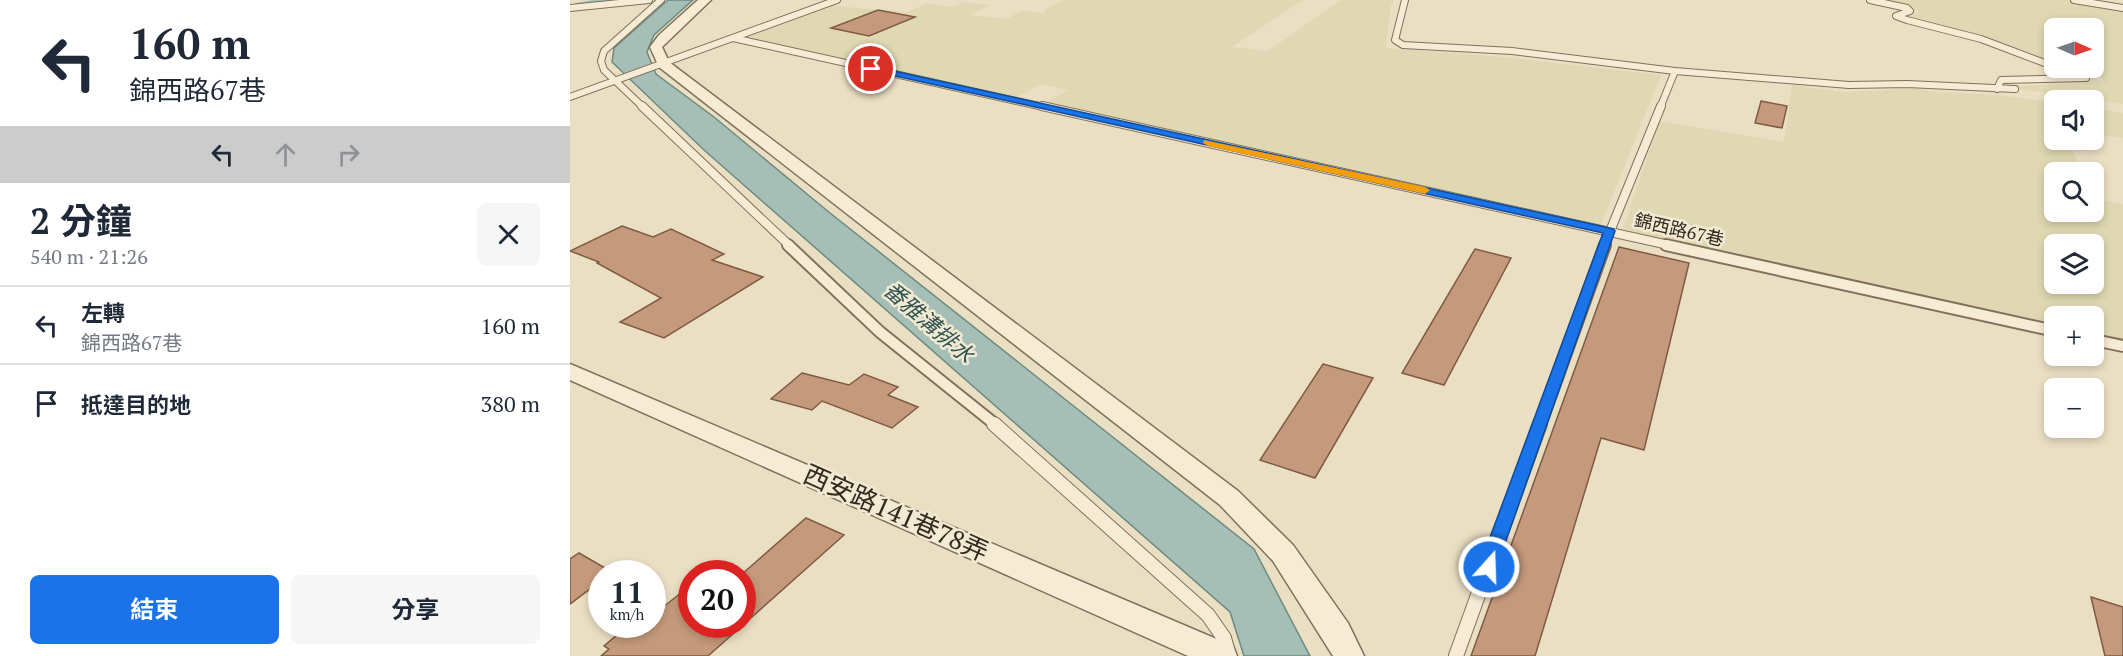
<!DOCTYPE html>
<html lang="zh-TW">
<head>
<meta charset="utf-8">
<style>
  body { margin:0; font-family:"PT Serif","Noto Sans TC",serif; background:#f6f6f7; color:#1f2937; height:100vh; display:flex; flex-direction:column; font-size:22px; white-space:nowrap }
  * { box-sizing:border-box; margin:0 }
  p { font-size:20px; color:#747a83 }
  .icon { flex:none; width:33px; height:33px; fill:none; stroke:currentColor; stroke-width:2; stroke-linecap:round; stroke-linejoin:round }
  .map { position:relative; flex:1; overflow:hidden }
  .drawer { display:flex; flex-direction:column; background:#fff; width:570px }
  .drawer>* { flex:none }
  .hud { background:#fff; color:#1f2937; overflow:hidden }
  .needle { width:39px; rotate:92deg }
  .tools { position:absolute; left:1474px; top:18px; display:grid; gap:12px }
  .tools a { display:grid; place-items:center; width:60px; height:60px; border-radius:9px; background:#fff; box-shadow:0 3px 9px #0003; font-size:30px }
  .speed { position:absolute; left:18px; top:560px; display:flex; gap:12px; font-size:30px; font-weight:700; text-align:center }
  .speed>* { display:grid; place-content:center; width:78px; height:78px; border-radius:50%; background:#fff; box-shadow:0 3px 9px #0003; line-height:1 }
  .speed small { font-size:15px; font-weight:400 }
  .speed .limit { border:9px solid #d22; background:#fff; color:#111 }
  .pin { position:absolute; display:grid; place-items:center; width:51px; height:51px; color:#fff; margin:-26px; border:3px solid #fff; border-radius:50%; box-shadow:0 2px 6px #0007 }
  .me { position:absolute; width:66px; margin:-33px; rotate:20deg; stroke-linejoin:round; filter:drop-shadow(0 0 4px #0008) }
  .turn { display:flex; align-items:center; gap:21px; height:126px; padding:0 30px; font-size:27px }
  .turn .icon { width:78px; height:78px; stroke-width:2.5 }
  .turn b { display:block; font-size:42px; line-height:51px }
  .lanes { display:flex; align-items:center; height:57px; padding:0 30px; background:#0003; justify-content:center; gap:30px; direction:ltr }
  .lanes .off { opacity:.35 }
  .round { display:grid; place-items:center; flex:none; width:63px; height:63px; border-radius:9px; background:#f6f6f7 }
  .summary { display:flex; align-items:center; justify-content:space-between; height:102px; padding:0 30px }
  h1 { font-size:36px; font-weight:700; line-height:45px }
  .button { display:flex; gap:12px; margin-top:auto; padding:12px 30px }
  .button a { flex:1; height:69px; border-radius:9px; background:#1a73e8; color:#fff; font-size:24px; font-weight:700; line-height:69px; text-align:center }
  .button a+a { background:#f6f6f7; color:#1f2937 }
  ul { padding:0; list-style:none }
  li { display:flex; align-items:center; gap:18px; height:78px; padding:0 30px; border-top:2px solid #e0e1e3 }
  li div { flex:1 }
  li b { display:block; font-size:22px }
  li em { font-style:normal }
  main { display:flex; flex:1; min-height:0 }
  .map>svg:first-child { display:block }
  .farmland { fill:#dfd8b2; fill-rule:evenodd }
  .water { fill:#a5beb6; stroke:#6d8b83; stroke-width:1.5 }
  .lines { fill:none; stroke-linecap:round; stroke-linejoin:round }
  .canal { fill:#a5beb6; fill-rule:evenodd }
  .building { fill:#c59a7c; stroke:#805b43; stroke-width:1.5 }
  .lane-far3-casing { stroke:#83705c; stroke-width:8 }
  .lane-far2-casing { stroke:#83705c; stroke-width:10 }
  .lane-far1-casing { stroke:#83705c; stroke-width:14 }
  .lane-casing { stroke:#83705c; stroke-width:16 }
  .street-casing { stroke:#83705c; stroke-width:3 }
  .lane-far3 { stroke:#f6ecd6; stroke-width:6 }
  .lane-far2 { stroke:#f6ecd6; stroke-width:8 }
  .lane-far1 { stroke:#f6ecd6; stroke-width:10 }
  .lane { stroke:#f6ecd6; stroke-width:14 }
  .street { fill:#f6ecd6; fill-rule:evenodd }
  .route { fill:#1a73e8; stroke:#114b97; stroke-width:1.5 }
  .slow { fill:#f59e0b }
  .labels { text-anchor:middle; stroke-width:5; stroke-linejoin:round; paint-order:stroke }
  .far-street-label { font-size:18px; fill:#34291e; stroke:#f2e9d2 }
  .water-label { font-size:22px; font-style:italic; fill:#2f5350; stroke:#f2e9d2 }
  .near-street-label { font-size:26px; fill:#34291e; stroke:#f2e9d2 }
</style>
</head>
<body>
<main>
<section class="drawer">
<div class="hud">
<div class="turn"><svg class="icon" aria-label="left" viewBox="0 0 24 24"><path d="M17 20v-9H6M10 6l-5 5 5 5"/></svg><div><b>160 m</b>錦西路67巷</div></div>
<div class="lanes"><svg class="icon" aria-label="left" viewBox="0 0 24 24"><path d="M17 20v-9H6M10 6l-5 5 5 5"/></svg><svg class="icon off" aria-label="ahead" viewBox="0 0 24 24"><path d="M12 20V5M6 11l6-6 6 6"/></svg><svg class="icon off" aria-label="right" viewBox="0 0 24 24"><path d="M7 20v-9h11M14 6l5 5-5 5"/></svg></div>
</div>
<div class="summary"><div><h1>2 分鐘</h1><p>540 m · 21:26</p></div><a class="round"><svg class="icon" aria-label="close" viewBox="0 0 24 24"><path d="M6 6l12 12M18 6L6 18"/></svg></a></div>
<ul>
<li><svg class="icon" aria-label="left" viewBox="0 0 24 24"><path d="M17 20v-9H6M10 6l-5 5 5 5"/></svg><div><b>左轉</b><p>錦西路67巷</p></div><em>160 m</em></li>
<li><svg class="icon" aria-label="arrive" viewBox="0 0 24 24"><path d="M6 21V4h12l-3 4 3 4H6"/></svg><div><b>抵達目的地</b></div><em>380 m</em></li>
</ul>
<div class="button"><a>結束</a><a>分享</a></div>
</section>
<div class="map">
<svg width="1553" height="656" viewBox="0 0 1553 656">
  <rect width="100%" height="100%" fill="#eadfc3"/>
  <g class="farmland">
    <path d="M493 0H733L662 47 698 51 771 0H825L821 5 816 48 933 57 1091 75 1031 225 473 104 498 90 471 84 445 98 175 38 264 6 337 12 358 3 381 7 395 2 420 5 399 15 438 19 452 10 474 14 477 8Z"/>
    <path d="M1305 0H1499L1553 9V104L1436 87 1534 82 1524 63V28L1480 30 1485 40V64L1333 18 1349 12 1335 4Z"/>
    <path d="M1222 85 1274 92 1346 89 1366 92 1427 95 1485 102V140H1497L1513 172H1485V212H1524V196L1526 199 1553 204V345L1524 339V316H1485V330L1051 235 1089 121 1214 142ZM1485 244H1524V284H1485Z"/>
    <path d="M1524 108 1553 113V138L1524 135Z"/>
  </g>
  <path class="water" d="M98 0H123L84 35 77 52 86 74 144 117 260 213 684 549 740 656H674L660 612 134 150 42 62 44 48Z"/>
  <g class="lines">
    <path class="canal" d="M22 0H53C44 6 13 11 4 5L6 3Z"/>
  </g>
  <g class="building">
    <path d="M308 10 345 17 299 36 261 28Z"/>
    <path d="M1191 101 1217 106 1212 128 1185 123Z"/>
    <path d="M52 226 83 237 101 229 154 254 142 260 193 277 94 338 50 322 91 298 27 263 29 262 0 251Z"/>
    <path d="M1049 247 1119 263 1074 450 1031 438 965 656H901Z"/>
    <path d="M905 249 941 258 874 385 832 373Z"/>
    <path d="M753 364 803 378 745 478 690 460Z"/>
    <path d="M232 373 279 385 294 374 328 387 318 395 348 407 322 428 252 401 242 410 201 399Z"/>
    <path d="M236 518 274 535 138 656H31L39 649 34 646 60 624H82V616L122 584V624H172V574Z"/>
    <path d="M9 553 42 572 32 573V580L0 604V559Z"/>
    <path d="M1521 597 1553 607V656H1535Z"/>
  </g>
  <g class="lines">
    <g class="lane-far3-casing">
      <g id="lane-far3">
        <path d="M835 0 825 40 833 45 942 51 1105 71 1279 85 1337 84 1445 89"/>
        <path d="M1300 0 1337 8 1340 11 1326 16 1337 20 1411 39 1485 67"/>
        <path d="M1504 0 1553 8"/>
        <path d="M0 8 79 0"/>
        <path d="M163 38 478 108"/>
        <path d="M1427 89 1431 80 1516 78 1487 68"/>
        <path d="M0 97 267 0"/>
        <path d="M74 108 34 70 31 61 34 51 91 0"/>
        <path d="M1090 108 1105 71"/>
      </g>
    </g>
    <g class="lane-far2-casing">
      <g id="lane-far2">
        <path d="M72 106 220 246"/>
        <path d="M472 106 1103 246"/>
        <path d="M1034 246 1091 106"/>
      </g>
    </g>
    <g class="lane-far1-casing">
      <g id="lane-far1">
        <path d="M218 245 310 332 426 425"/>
        <path d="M1096 245 1485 331"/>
        <path d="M1524 340 1553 346"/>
        <path d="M970 425 1035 245"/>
      </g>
    </g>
    <g class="lane-casing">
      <g id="lane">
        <path d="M424 424 638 615 654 638 659 656"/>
        <path d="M886 656 970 424"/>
      </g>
    </g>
    <g class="street-casing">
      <g id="street">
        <path d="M128 0H141L92 47 99 62 668 491 723 545 778 623 794 656H763L703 561 650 505 89 67 80 47 89 35Z"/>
        <path d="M0 364 663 646 667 656H618L0 380Z"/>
      </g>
    </g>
    <use href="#lane-far3" class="lane-far3"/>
    <use href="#lane-far2" class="lane-far2"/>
    <use href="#lane-far1" class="lane-far1"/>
    <use href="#lane" class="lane"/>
    <use href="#street" class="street"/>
  </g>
  <path class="route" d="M301 66 1044 229 1045 231 925 572 919 574 912 572 909 567 1033 233 298 70V67Z"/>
  <path class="slow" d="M634 140 855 187 860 190 855 194 638 146 633 143Z"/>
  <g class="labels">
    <g class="far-street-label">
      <text transform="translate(1109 230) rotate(13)" y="6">錦西路67巷</text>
    </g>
    <g class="water-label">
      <text transform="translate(359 322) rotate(41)" y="8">番雅溝排水</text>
    </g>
    <g class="near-street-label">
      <text transform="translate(326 513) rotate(24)" y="9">西安路141巷78弄</text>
    </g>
  </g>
</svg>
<div class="tools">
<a><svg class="needle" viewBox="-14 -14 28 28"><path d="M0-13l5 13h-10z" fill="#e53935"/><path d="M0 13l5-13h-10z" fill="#747a83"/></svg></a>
<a><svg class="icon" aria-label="sound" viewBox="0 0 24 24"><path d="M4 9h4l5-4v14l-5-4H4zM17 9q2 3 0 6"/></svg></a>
<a><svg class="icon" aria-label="search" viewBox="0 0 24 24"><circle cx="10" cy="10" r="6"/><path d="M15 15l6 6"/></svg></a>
<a><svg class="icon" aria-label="layers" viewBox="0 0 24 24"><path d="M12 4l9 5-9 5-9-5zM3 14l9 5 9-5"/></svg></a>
<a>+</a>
<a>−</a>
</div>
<div class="speed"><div>11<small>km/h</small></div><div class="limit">20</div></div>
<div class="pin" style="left:301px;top:69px;background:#d93025"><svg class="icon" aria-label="arrive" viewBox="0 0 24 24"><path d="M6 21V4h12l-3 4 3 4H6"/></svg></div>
<svg class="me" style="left:919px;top:567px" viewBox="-20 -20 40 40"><circle r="17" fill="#1a73e8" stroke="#fff" stroke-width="3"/><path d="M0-11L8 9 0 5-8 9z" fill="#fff"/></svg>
</div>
</main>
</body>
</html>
